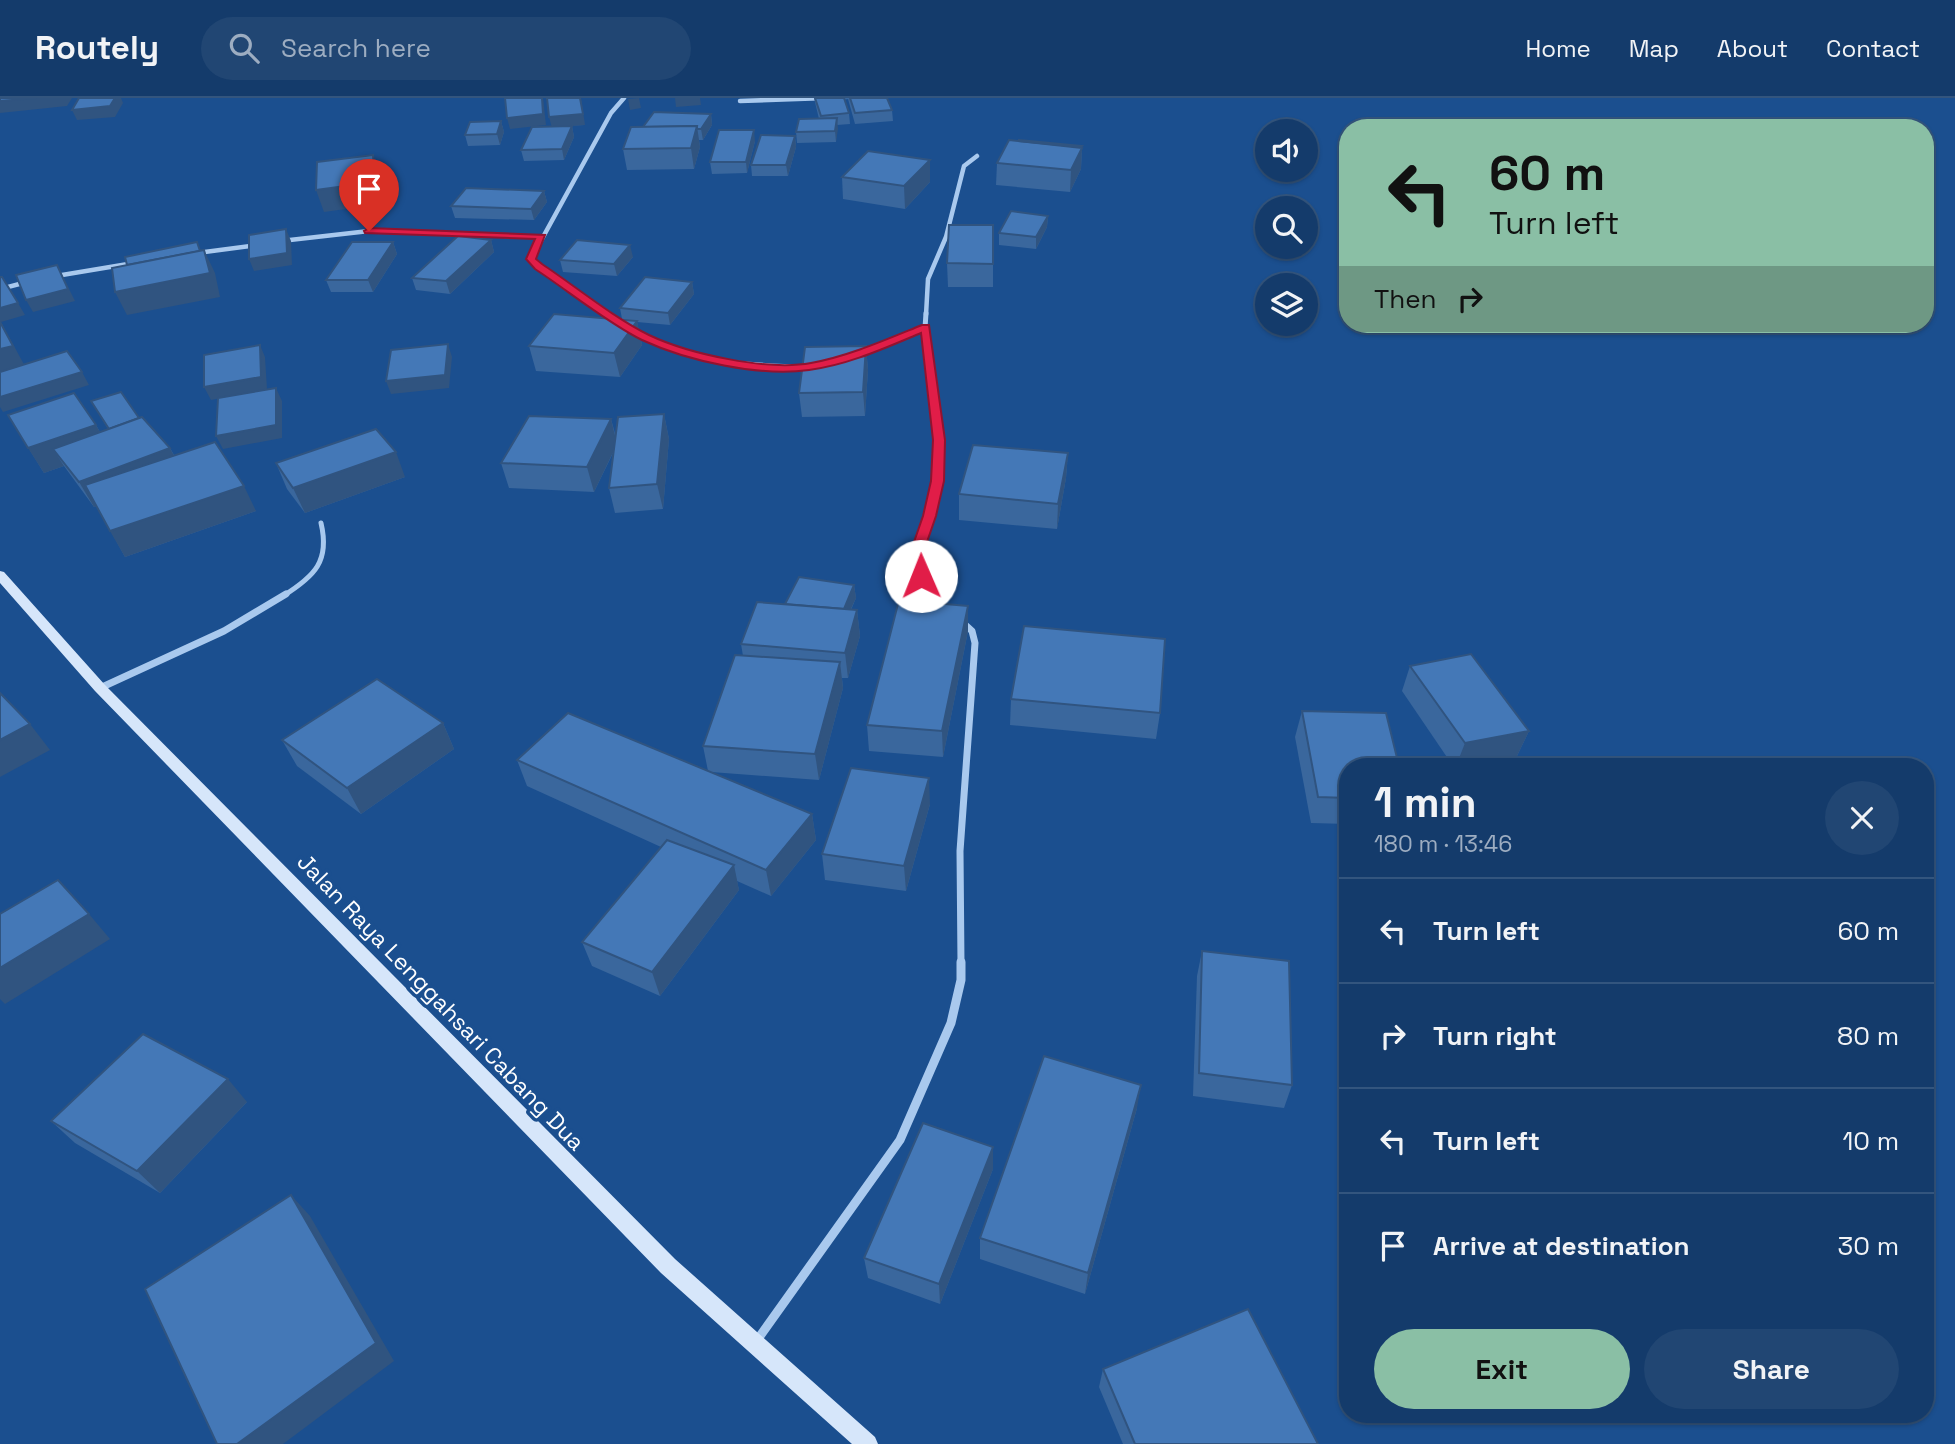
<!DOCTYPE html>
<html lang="en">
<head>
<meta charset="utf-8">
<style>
  body { margin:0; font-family:"Space Grotesk",sans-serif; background:#214673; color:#f1f3f6; height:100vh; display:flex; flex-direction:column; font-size:26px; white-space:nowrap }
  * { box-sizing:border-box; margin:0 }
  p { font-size:23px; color:#9dadc1 }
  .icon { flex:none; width:38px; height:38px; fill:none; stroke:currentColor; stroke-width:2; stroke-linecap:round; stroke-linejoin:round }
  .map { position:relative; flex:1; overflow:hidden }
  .side { position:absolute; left:1339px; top:660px; width:595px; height:665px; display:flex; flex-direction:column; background:#143b6b; border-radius:28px; box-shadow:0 2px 5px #0004,0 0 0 2px #33557e }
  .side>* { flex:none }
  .hud { position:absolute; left:1339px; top:21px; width:595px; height:214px; border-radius:28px; box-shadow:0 2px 5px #0004,0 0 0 2px #33557e; background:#8abfa5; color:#111; overflow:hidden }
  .fabs { position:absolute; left:1255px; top:21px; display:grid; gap:14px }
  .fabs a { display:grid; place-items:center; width:63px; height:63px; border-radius:50%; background:#143b6b; box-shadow:0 2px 5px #0004,0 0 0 2px #33557e; font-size:35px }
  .pin { position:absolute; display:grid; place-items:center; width:60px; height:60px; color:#fff; margin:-72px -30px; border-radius:50% 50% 50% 0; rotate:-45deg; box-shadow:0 0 7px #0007 }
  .pin .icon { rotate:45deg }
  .me { position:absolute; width:77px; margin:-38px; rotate:359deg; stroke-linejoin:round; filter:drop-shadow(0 0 5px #0008) }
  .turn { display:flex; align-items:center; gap:24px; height:147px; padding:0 35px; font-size:32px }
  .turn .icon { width:91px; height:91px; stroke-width:2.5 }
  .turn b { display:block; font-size:49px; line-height:60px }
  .then { display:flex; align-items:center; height:66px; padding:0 35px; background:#0003; gap:14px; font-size:26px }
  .round { display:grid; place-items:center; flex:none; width:74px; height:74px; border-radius:37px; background:#214673 }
  .summary { display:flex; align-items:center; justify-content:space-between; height:119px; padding:0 35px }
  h1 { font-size:42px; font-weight:600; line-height:52px }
  .button { display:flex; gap:14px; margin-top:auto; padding:14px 35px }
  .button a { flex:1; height:80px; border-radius:42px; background:#8abfa5; color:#111; font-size:28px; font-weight:600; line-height:80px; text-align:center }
  .button a+a { background:#214673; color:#f1f3f6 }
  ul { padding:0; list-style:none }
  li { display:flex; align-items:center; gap:21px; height:105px; padding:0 35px; border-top:2px solid #33557e }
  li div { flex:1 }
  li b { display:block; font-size:26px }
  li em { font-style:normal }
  header { display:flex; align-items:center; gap:42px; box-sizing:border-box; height:98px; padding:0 35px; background:#143b6b; border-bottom:2px solid #33557e }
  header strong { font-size:33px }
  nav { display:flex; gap:38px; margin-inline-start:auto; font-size:24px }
  .search { width:490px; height:63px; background:#214673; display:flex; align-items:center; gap:18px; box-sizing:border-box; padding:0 24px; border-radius:38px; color:#9dadc1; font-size:26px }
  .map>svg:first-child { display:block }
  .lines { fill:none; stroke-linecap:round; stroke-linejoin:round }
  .street-far3 { stroke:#a9c9ee; stroke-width:4.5 }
  .street-far2 { stroke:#a9c9ee; stroke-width:5 }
  .street-far1 { stroke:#a9c9ee; stroke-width:7 }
  .street { stroke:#a9c9ee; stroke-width:9 }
  .secondary { fill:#d6e6fa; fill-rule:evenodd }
  .wall { fill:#3a679d }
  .shaded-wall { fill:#305480 }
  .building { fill:#4478b7; stroke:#305480; stroke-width:2 }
  .route { fill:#e11d48; stroke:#92132f; stroke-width:2 }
  .labels { text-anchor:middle; stroke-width:7; stroke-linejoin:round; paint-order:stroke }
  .street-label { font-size:23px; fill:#fff; stroke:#1b4f8f }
</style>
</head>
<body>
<header>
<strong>Routely</strong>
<div class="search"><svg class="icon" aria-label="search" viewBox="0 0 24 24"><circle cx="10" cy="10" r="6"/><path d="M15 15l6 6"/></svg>Search here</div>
<nav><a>Home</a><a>Map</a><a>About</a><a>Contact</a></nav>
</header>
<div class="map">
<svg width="1955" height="1346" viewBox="0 0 1955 1346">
  <rect width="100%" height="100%" fill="#1b4f8f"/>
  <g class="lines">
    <g class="street-far3">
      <path d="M740 3 826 0"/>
      <path d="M281 143 369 133 542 139"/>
      <path d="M197 155 258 147"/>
      <path d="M56 178 134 165"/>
      <path d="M0 191 27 184"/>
      <path d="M611 217 531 161 611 15 624 0"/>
      <path d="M926 217 928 181 946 139 964 68 977 58"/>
    </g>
    <g class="street-far2">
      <path d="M608 215C620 223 632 232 644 239 694 265 754 268 809 269"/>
      <path d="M926 215 925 230 939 342 937 383 930 418 920 444 921 478 928 498"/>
      <path d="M858 257 925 230"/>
      <path d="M283 498C315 478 330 463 321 425"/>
    </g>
    <g class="street-far1">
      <path d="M927 496 929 501 943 510"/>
      <path d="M100 590 224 533 286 496"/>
      <path d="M961 866 960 753 975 545 972 533 961 523"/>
    </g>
    <path class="street" d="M755 1245 900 1042 951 925 961 882V864"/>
    <path class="secondary" d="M0 473 4 474 105 587 675 1161 875 1339 878 1346H852L661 1175 95 593 0 485Z"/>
  </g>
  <g class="wall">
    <path d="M814 0H887L892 12 893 23 855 26 848 1 844 2 849 15 850 26 837 27 836 44 797 45 796 34 819 21Z"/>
    <path d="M711 16 712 27 703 42H699L700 49 694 71 627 72 623 51 643 29Z"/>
    <path d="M501 23 504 34 500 47 468 48 465 37Z"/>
    <path d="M585 27 572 28 574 39 564 62 524 63 521 52 532 29Z"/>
    <path d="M795 38 796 49 788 78H752L751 67Z"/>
    <path d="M755 43 747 75 712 76 710 64Z"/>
    <path d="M1082 49 1081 71 1070 94 996 87 997 65Z"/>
    <path d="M842 79 930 84 905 111 843 101Z"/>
    <path d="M544 93 547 104 534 122 455 120 451 108Z"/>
    <path d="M1048 118 1047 129 1036 151 999 147V135Z"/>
    <path d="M993 127V189H948L947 165Z"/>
    <path d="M491 142 494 154 450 196 416 192 412 180Z"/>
    <path d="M393 144 397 156 373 194H331L326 182Z"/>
    <path d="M633 159 617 178 563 174 560 162Z"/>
    <path d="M692 184 694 196 670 227 637 224 642 247 620 279 536 273 529 248 622 221 620 210Z"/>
    <path d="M866 248 868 272 865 318 802 319 799 295Z"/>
    <path d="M91 303 139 320 170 350 174 357 256 413 125 459 97 408 94 409 64 368 44 375 8 317 96 327 100 334 108 331Z"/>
    <path d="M664 316 669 341 663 411 615 415 609 390 614 353 594 394 509 390 501 365 611 321 616 339Z"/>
    <path d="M1068 355 1066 380 1057 431 959 422V396Z"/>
    <path d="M276 365 405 379 305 415 287 391Z"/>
    <path d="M854 487 856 500 851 512H857L860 538 848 580H842L843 590 819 682 711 674 812 716 816 742 771 798 737 783 739 792 660 898 592 868 582 844 661 749 527 688 517 662 708 673 703 648 743 558 741 546 785 506Z"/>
    <path d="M968 533 943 659 869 653 867 627Z"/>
    <path d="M1410 568 1529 633 1517 658 1466 668H1453L1402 593Z"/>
    <path d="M1011 601 1160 615 1156 641 1010 627Z"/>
    <path d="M1302 613 1348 668V726L1311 725 1295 639Z"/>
    <path d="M443 625 454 651 361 716 297 668 282 642Z"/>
    <path d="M930 706 906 793 825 782 822 756Z"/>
    <path d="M1202 853 1292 987 1284 1010 1193 998 1197 878Z"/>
    <path d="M247 1004 160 1095 75 1045 51 1023Z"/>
    <path d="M1137 1010 1085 1196 980 1161V1140Z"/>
    <path d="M993 1071 940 1206 868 1180 864 1160Z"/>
    <path d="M1103 1271 1318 1346H1123L1099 1289Z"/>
  </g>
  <g class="shaded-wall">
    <path d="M36 0H72L67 8 0 15V3Z"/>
    <path d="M115 0H121L123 5 115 19 77 22 72 12Z"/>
    <path d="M543 0 546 27 510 31 507 20Z"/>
    <path d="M581 0 585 27 572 28 574 39 564 62 562 51 552 30 549 19Z"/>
    <path d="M639 0 641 10 630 12 628 1Z"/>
    <path d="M675 0H700L701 7 676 9Z"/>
    <path d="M711 16 712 27 703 42 701 31Z"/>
    <path d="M837 20 838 31 836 44 835 33Z"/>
    <path d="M501 23 504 34 500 47 497 36Z"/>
    <path d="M697 28 700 49 694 71 691 50Z"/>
    <path d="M754 32 755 43 747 75 746 64Z"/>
    <path d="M795 38 796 49 788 78 786 67Z"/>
    <path d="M1082 50 1081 71 1070 94 1071 72Z"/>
    <path d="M373 57 380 79 382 106 324 114 316 92Z"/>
    <path d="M930 62V84L905 111 904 88Z"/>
    <path d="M544 93 547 104 534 122 531 111Z"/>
    <path d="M1048 118 1047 129 1036 151V139Z"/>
    <path d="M286 131 291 143 292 167 254 173 249 161Z"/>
    <path d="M491 142 494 154 450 196 446 183Z"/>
    <path d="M393 144 397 156 373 194 368 182Z"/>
    <path d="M630 147 633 159 617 178 614 166Z"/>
    <path d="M204 152 215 175 220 199 127 217 115 194Z"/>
    <path d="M57 167 75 203 33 214 26 202Z"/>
    <path d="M692 184 694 196 670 227 668 215Z"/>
    <path d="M18 205 25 217 1 224 27 272 0 280V210Z"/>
    <path d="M637 223 642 247 620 279 614 255Z"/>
    <path d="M448 246 452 259 449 290 391 296 386 283Z"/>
    <path d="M260 247 265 259 267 291 211 302 204 289Z"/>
    <path d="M866 248 868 272 865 318 863 294Z"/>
    <path d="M82 274 89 287 3 314 0 309V299Z"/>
    <path d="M276 290 282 303V340L223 351 216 338Z"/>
    <path d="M664 316 669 341 663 411 657 386Z"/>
    <path d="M611 321 617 346 594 394 587 369Z"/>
    <path d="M96 327 110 352 53 351 64 368 44 375 28 350Z"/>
    <path d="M170 350 183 375 94 409 79 384Z"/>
    <path d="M396 354 405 379 305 415 293 390Z"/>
    <path d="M1068 355 1066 380 1057 431 1058 406Z"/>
    <path d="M244 388 256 413 125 459 110 433Z"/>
    <path d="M854 487 856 500 843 528 842 515Z"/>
    <path d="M968 508V533L943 659 942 633Z"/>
    <path d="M857 512 860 538 848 580 845 555Z"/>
    <path d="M840 564 843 590 819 682 815 656Z"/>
    <path d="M443 625 454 651 361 716 347 690Z"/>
    <path d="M30 626 50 652 0 679V642Z"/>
    <path d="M1529 633 1517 658 1466 668H1456L1465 645Z"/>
    <path d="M929 680 930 706 906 793 904 768Z"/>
    <path d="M812 716 816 742 771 798 766 772Z"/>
    <path d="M734 767 739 792 660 898 652 874Z"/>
    <path d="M89 816 110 841 5 906 0 901V870Z"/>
    <path d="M228 981 247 1004 160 1095 137 1073Z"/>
    <path d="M1141 987 1137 1010 1085 1196 1088 1175Z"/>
    <path d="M993 1049V1071L940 1206 939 1186Z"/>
    <path d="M291 1097 310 1118 394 1263 283 1346H237Z"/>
  </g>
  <g class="building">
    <path d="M0 0H36L0 3Z"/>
    <path d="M79 0H115L110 8 72 12Z"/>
    <path d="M505 0H542L543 16 507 20Z"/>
    <path d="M547 0H580L583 16 549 19Z"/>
    <path d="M815 0H844L849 15 821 18Z"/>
    <path d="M850 0H887L892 12 855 15Z"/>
    <path d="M654 14 711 16 701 31H697V28L643 29Z"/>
    <path d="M837 20 835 33 796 34 799 21Z"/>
    <path d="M501 23 497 36 465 37 470 24Z"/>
    <path d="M572 28 562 51 521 52 532 29Z"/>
    <path d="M697 28 691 50 623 51 631 29Z"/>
    <path d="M719 32H754L746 64H710Z"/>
    <path d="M761 37 795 38 786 67H751Z"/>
    <path d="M1009 42 1082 50 1071 72 997 65Z"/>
    <path d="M1019 42 1082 48 1081 49 1019 43Z"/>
    <path d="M868 53 930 62 904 88 842 79Z"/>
    <path d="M373 57 375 84 316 92 317 64Z"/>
    <path d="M466 90 544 93 531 111 451 108Z"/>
    <path d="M1011 113 1048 118 1036 139 999 135Z"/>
    <path d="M949 127H993V166L947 165Z"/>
    <path d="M286 131 287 155 249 161V137Z"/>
    <path d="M458 138 491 142 446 183 412 180Z"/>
    <path d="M577 142 630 147 614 166 560 162Z"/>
    <path d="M197 144 200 153 127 167 125 159Z"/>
    <path d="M352 144H393L368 182H326Z"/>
    <path d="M204 152 210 175 115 194 112 170Z"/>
    <path d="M57 167 68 191 26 202 16 177Z"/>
    <path d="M0 179H2L18 205 0 210Z"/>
    <path d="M645 179 692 184 668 215 620 210Z"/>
    <path d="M554 216 637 223 614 255 529 248Z"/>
    <path d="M0 224 13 248 0 251Z"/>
    <path d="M448 246 445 277 386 283 391 252Z"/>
    <path d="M260 247 261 279 204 289V257Z"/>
    <path d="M866 248 863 294 799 295 805 249Z"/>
    <path d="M67 253 82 274 0 299V274Z"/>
    <path d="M276 290V327L216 338 218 300Z"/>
    <path d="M121 294 139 320 109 331 91 303Z"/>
    <path d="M74 295 96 327 28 350 8 317Z"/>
    <path d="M664 316 657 386 609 390 618 319Z"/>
    <path d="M529 318 611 321 587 369 501 365Z"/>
    <path d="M142 319 170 350 79 384 53 351Z"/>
    <path d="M376 331 396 354 293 390 276 365Z"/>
    <path d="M215 344 244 388 110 433 85 387Z"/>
    <path d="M973 347 1068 355 1058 406 959 396Z"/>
    <path d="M799 479 854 487 844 511 785 506Z"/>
    <path d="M899 502 968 508 942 633 867 627Z"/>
    <path d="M757 504 857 512 845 555 741 546Z"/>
    <path d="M1024 528 1165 541 1160 615 1011 601Z"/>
    <path d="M1471 556 1529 633 1465 645 1410 568Z"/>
    <path d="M735 557 840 564 815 656 703 648Z"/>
    <path d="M377 581 443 625 347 690 282 642Z"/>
    <path d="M0 595 30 626 0 642Z"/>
    <path d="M1302 613 1386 615 1399 668H1348V700L1318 699Z"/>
    <path d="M568 615 812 716 766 772 517 662Z"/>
    <path d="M851 670 929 680 904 768 822 756Z"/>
    <path d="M667 742 734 767 652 874 582 844Z"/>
    <path d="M58 782 89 816 0 870V816Z"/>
    <path d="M1202 853 1289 863 1292 987 1199 975Z"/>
    <path d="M143 936 228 981 137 1073 51 1023Z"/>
    <path d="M1044 958 1141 987 1088 1175 980 1140Z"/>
    <path d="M923 1025 993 1049 939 1186 864 1160Z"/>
    <path d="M291 1097 376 1245 237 1346H217L145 1191Z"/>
    <path d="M1248 1211 1318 1346H1135L1103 1271Z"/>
  </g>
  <path class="route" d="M369 130 545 137 536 161 542 166C575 188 614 220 649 237 689 256 767 273 811 265 849 258 885 242 922 227H929L945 342 944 383 936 418 927 444 928 478 921 482 914 478V444L923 418 931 383 933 342 921 235C885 250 848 267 809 272 760 279 687 263 642 242 609 226 567 192 535 171L526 161 535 141 365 135 364 133Z"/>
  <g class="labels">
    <g class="street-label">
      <text transform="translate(441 904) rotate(46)" y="8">Jalan Raya Lenggahsari Cabang Dua</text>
    </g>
  </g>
</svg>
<div class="fabs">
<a><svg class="icon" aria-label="sound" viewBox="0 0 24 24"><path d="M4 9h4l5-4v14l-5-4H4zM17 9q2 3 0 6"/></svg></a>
<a><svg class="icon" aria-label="search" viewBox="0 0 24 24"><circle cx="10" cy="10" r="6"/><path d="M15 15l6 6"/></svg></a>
<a><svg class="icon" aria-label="layers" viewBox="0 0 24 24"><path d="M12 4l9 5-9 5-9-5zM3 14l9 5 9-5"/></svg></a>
</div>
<div class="pin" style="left:369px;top:133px;background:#d93025"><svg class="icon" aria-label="arrive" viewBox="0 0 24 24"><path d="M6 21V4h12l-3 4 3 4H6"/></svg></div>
<svg class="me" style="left:921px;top:478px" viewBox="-20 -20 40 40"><circle r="19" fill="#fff"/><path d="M0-13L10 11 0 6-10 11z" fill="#e11d48"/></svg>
<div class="hud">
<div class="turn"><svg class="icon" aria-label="left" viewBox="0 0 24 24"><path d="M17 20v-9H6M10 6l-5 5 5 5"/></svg><div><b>60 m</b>Turn left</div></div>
<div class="then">Then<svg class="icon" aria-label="right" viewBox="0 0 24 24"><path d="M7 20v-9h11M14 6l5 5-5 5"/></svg></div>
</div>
<section class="side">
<div class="summary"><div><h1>1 min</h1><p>180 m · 13:46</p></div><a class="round"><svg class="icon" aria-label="close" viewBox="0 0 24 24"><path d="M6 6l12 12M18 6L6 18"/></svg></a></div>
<ul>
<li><svg class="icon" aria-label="left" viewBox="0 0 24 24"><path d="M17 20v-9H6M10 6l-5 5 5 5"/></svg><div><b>Turn left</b></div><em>60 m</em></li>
<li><svg class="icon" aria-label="right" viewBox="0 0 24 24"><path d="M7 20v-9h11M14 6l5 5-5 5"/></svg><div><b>Turn right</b></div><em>80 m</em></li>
<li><svg class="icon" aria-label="left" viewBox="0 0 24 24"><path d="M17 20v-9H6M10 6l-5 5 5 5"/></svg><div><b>Turn left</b></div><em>10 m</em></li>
<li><svg class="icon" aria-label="arrive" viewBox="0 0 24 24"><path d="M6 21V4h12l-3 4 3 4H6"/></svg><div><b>Arrive at destination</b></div><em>30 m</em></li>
</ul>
<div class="button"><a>Exit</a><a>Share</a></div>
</section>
</div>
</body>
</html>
